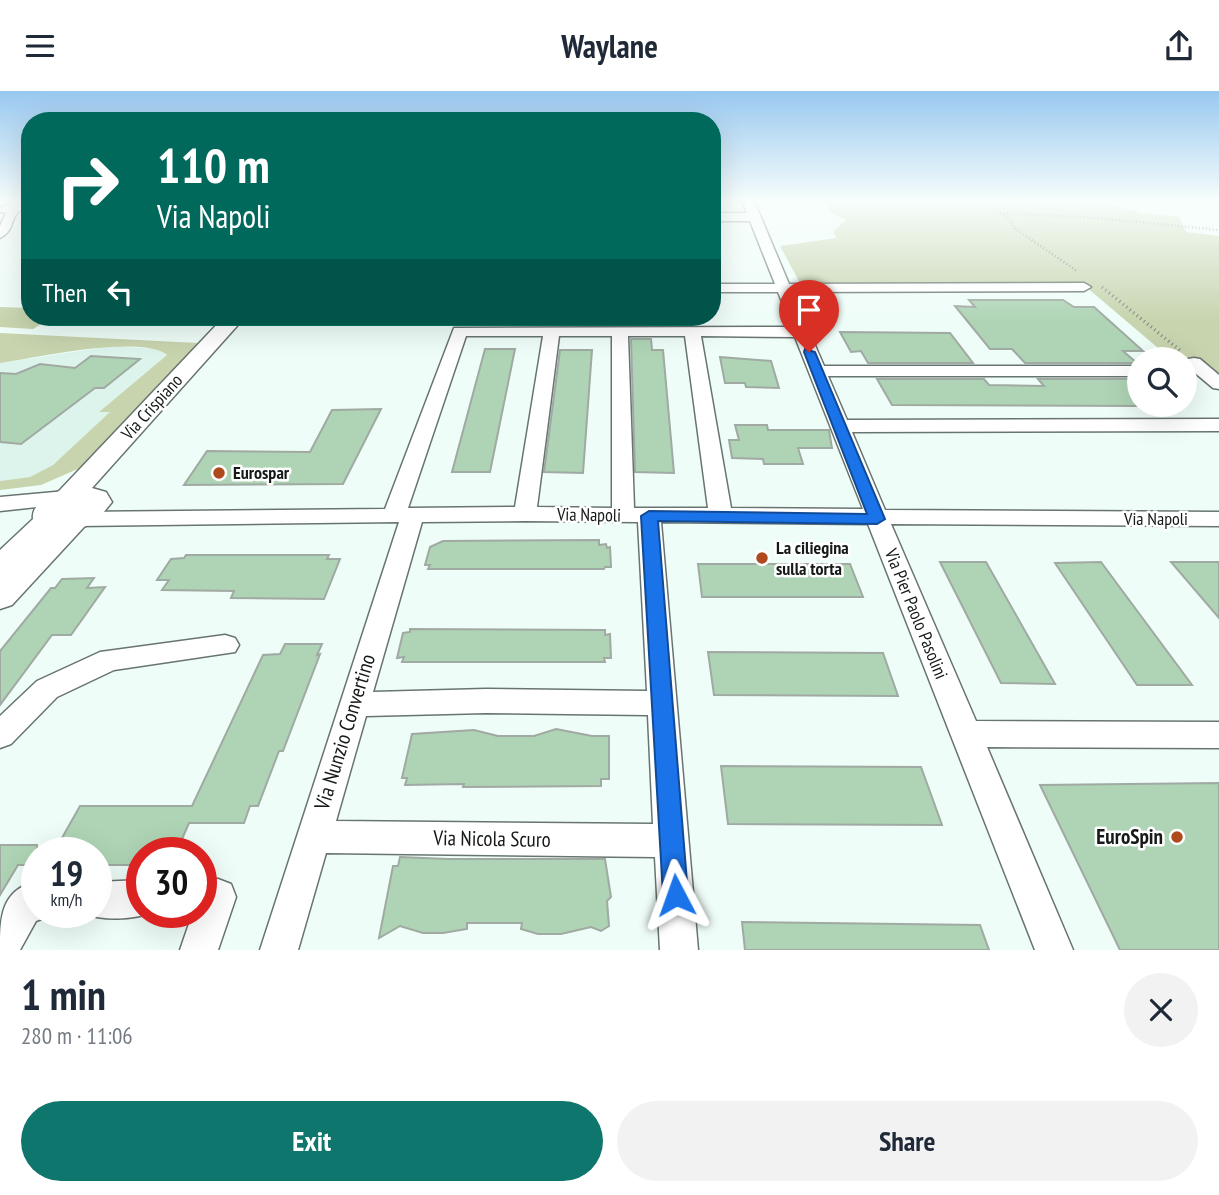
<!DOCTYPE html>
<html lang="en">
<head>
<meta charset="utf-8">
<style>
  body { margin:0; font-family:"PT Sans Narrow",sans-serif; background:#f2f2f3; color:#1f2937; height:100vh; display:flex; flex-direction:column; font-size:26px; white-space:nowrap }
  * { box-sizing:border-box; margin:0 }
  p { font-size:23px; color:#747a83 }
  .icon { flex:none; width:38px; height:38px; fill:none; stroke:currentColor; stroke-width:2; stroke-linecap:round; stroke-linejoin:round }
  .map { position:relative; height:859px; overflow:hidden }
  .details { display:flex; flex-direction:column; background:#fff; flex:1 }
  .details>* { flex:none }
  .guide { position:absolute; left:21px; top:21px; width:700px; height:214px; border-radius:28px; box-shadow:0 7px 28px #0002; background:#00695c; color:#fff; overflow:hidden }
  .tools { position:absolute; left:1127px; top:256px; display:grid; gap:14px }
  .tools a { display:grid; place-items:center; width:70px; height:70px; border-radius:50%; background:#fff; box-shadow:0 7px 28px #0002; font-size:35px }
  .speed { position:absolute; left:21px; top:746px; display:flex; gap:14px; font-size:35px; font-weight:700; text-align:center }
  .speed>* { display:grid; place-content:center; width:91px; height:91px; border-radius:50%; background:#fff; box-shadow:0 7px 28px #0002; line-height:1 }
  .speed small { font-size:18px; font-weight:400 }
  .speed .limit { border:10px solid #d22; background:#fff; color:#111 }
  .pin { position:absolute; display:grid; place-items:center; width:60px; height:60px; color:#fff; margin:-72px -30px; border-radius:50% 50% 50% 0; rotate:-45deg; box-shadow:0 0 7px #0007 }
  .pin .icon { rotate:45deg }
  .me { position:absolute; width:77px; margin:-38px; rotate:356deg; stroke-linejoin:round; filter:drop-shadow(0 0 5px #0008) }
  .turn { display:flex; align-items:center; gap:24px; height:147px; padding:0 21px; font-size:32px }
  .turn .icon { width:91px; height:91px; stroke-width:2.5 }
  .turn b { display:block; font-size:49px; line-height:60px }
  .then { display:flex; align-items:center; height:66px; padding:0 21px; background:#0003; gap:14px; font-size:26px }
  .round { display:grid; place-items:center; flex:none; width:74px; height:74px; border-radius:37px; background:#f2f2f3 }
  .summary { display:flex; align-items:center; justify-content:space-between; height:119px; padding:0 21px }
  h1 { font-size:42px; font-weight:700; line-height:52px }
  .cta { display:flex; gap:14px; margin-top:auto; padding:14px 21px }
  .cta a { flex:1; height:80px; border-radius:42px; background:#0f766e; color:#fff; font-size:28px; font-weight:700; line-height:80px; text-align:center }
  .cta a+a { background:#f2f2f3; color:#1f2937 }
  header { display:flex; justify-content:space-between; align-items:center; height:91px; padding:0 21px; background:#fff; font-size:32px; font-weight:700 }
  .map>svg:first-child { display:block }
  .built { fill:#ddf4ed }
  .green { fill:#c7d4ae }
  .building { fill:#aed4b5; stroke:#a0a9a2; stroke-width:2 }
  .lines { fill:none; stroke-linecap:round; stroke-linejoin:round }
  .minor-casing { stroke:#687470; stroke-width:3 }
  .major-casing { stroke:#687470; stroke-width:3 }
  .path-far1 { stroke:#7b8482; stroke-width:2.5; stroke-dasharray:1 2.5; stroke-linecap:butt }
  .path { stroke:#7b8482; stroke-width:3.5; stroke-dasharray:1 3.5; stroke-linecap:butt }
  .minor { fill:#fff; fill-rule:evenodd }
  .major { fill:#fff; fill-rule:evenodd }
  .route { fill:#1a73e8; stroke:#114b97; stroke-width:2 }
  .poi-dot { fill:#af491e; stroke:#fff; stroke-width:2.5 }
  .labels { text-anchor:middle; stroke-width:5; stroke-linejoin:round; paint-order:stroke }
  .street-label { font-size:18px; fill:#151918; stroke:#fff }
  .poi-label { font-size:18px; font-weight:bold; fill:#151918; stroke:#fff; text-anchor:start }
  .near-street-label { font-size:21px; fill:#151918; stroke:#fff }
  .near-poi-label { font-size:21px; font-weight:bold; fill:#151918; stroke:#fff; text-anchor:end }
</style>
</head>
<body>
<header><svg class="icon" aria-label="menu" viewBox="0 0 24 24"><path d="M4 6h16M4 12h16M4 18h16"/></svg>Waylane<svg class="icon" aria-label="share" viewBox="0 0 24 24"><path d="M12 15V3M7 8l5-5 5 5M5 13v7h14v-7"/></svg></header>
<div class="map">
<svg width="1219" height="859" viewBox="0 0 1219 859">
  <rect width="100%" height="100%" fill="#effdf9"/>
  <path class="built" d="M114 255 156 258 167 264 100 320 111 321 53 374 30 386 0 390V272Z"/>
  <g class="green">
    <path d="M827 110H1101L1142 122 1179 126 1186 141 1219 145V285L1185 274V268H1171L1085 195 800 192 780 155 837 147 833 141 846 129 831 122Z"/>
    <path d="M0 216 30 217V226H53L33 238 0 236Z"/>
    <path d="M0 242 198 252 80 377 41 394 0 399V390L30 386 53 374 110 321H99L167 264C141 243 35 267 0 272Z"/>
  </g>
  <g class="building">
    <path d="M969 209H1063L1074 216H1094L1143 260H1123L1137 272H1025L1012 258H990L955 215 975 216Z"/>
    <path d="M840 241 950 242 973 272H868L861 260 851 261Z"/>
    <path d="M631 248H651L652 259H663L674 382 635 381Z"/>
    <path d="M485 258H515L490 381H452Z"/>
    <path d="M560 259H592L583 382 544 381Z"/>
    <path d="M91 265 140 268 104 297H95L21 353 0 351V282L16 283 40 273 75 277Z"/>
    <path d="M720 266 771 270 779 297 746 296 745 292H725Z"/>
    <path d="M877 288H984L989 294 1044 295 1038 288H1139V315L892 314Z"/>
    <path d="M381 318 343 393 184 394 207 360 310 361 332 319Z"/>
    <path d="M735 334H767L768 339H829L832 357H798L803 373H764L763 368 732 367 729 349H739Z"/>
    <path d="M599 449V454L606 453 607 457 610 456 611 476H605L604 478H428L430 474H425L430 456 443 450Z"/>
    <path d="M186 464H329L327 468H340L324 508 231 507 234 500 162 499 169 489H157L171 468 184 467Z"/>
    <path d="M940 471H986L1055 593 1001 592Z"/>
    <path d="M1101 471 1192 594H1137L1055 472Z"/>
    <path d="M1171 471H1219V527Z"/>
    <path d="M698 473H850L863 506H702Z"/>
    <path d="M94 487 87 497 105 496 71 544H52L0 614V560L51 497H55L62 488Z"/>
    <path d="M410 538 605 539V544L610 543 611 567H604L605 571H402L404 566 397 567 403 542 410 541Z"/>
    <path d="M285 553H322L317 564 320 563 283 660H279L258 715H250L244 732H189L179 755H161L158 761H142V774H96V761H54L80 715H192L263 564 280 563Z"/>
    <path d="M708 561 883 562 898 605 714 604Z"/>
    <path d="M556 638 592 645H609V688H601V695L463 696 464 693 405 694 407 687H402L412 643 474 639 498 645H534Z"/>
    <path d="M721 675 921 676 942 734 728 733Z"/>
    <path d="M1219 692V859H1120L1040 694Z"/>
    <path d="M0 754H37V774H18L0 804Z"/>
    <path d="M400 766 448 768H605L611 806 607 810 609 835 601 840 591 836 561 843H538L521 838 522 832H467V838L443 842H423L400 835 379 847 393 775H398Z"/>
    <path d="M742 831 980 834 989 859H745Z"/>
  </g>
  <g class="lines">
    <g class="minor-casing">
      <g id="minor">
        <path d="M742 110H754L789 193 1084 192 1091 196 1084 200 792 201 824 275H1139V285H828L847 329 1219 328V340L852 341 885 419 1219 421V435L891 433 976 630 1219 631V657L987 656 1073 859H1035L868 433 661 431 698 859H660L655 766 326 762 298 859H260L399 431 78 435 70 433 67 428 70 423 78 421 385 418 454 237 792 236 778 201H712V193H775L750 130H712V122H747ZM466 245H543L515 416 408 417ZM559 245H612V417L537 416ZM628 245H685L708 417H634ZM701 245 795 246 863 418 731 417ZM525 430 638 431 647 600 486 598 373 601 422 431ZM486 622 648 624 653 733 336 730 366 625Z"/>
        <path d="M11 112H23L29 115C25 118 21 118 18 121 10 130 14 140 0 147V135L6 122 0 121V117Z"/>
        <path d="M1194 267 1200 268 1219 284V298L1213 297 1188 276 1185 272 1188 268Z"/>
        <path d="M66 400 74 402 77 407 74 412 0 420V406Z"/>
        <path d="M225 544 235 547 239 554 235 561 114 579 57 606 11 653 0 657V625L37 590 100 561Z"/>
        <path d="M201 788H218L231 793 236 806 218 859H180L193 821H201Z"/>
        <path d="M142 789V821H153C133 829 103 830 83 822L96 821V791Z"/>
        <path d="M26 794H37V821H52L50 825 36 830 20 859H0C0 832 0 805 26 794Z"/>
      </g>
    </g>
    <g class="major-casing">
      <path id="major" d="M224 226H245L92 397 106 401 112 411 98 428 84 436 12 514 0 518V459L33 428C31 414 47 406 59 400Z"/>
    </g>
    <g class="path-far1">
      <path d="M984 110 1011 129 1014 137 1077 180"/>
      <path d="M1000 122 1097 127 1219 139"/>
    </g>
    <path class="path" d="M1102 196 1182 261"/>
    <use href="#minor" class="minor"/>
    <use href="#major" class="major"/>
  </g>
  <linearGradient id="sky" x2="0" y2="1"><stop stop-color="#98c8ef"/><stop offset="0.48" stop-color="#f8fefc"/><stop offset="1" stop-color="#f8fefc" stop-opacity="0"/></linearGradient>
  <rect width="1219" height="230" fill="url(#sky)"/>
  <path class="route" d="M805 258 815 261 885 428 877 433 658 430 688 804 685 813 676 817 666 813 663 804 641 425 649 420 867 423 804 261Z"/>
  <g class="poi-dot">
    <circle cx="219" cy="382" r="7"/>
    <circle cx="762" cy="467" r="7"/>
    <circle cx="1177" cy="746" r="7"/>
  </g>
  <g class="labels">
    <g class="street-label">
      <text transform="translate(152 316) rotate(-48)" y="6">Via Crispiano</text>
      <text transform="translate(589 424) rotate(1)" y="6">Via Napoli</text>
      <text x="1156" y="434">Via Napoli</text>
      <text transform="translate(916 523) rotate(68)" y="6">Via Pier Paolo Pasolini</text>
    </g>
    <g class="poi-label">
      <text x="233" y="388">Eurospar</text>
      <text x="776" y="463">La ciliegina<tspan x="776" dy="21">sulla torta</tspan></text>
    </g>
    <g class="near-street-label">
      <text transform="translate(345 641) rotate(-73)" y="7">Via Nunzio Convertino</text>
      <text transform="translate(492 748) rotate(1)" y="7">Via Nicola Scuro</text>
    </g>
    <g class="near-poi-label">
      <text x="1163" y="753">EuroSpin</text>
    </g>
  </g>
</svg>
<div class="tools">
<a><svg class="icon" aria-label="search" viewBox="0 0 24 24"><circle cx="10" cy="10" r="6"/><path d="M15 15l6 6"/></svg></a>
</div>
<div class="speed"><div>19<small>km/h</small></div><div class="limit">30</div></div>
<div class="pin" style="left:809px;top:261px;background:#d93025"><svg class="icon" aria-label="arrive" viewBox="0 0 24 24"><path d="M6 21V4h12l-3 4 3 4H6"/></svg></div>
<svg class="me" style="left:676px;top:804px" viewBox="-20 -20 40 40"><path d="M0-17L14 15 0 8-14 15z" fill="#1a73e8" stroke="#fff" stroke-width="4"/></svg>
<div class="guide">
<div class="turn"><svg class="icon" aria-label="right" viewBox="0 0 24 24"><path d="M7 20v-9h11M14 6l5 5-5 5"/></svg><div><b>110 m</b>Via Napoli</div></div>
<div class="then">Then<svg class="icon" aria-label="left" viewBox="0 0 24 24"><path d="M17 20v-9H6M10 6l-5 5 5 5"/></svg></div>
</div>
</div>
<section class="details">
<div class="summary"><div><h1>1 min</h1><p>280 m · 11:06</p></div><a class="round"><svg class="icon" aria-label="close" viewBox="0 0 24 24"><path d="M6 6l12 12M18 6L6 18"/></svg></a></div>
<div class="cta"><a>Exit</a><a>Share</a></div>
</section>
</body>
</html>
